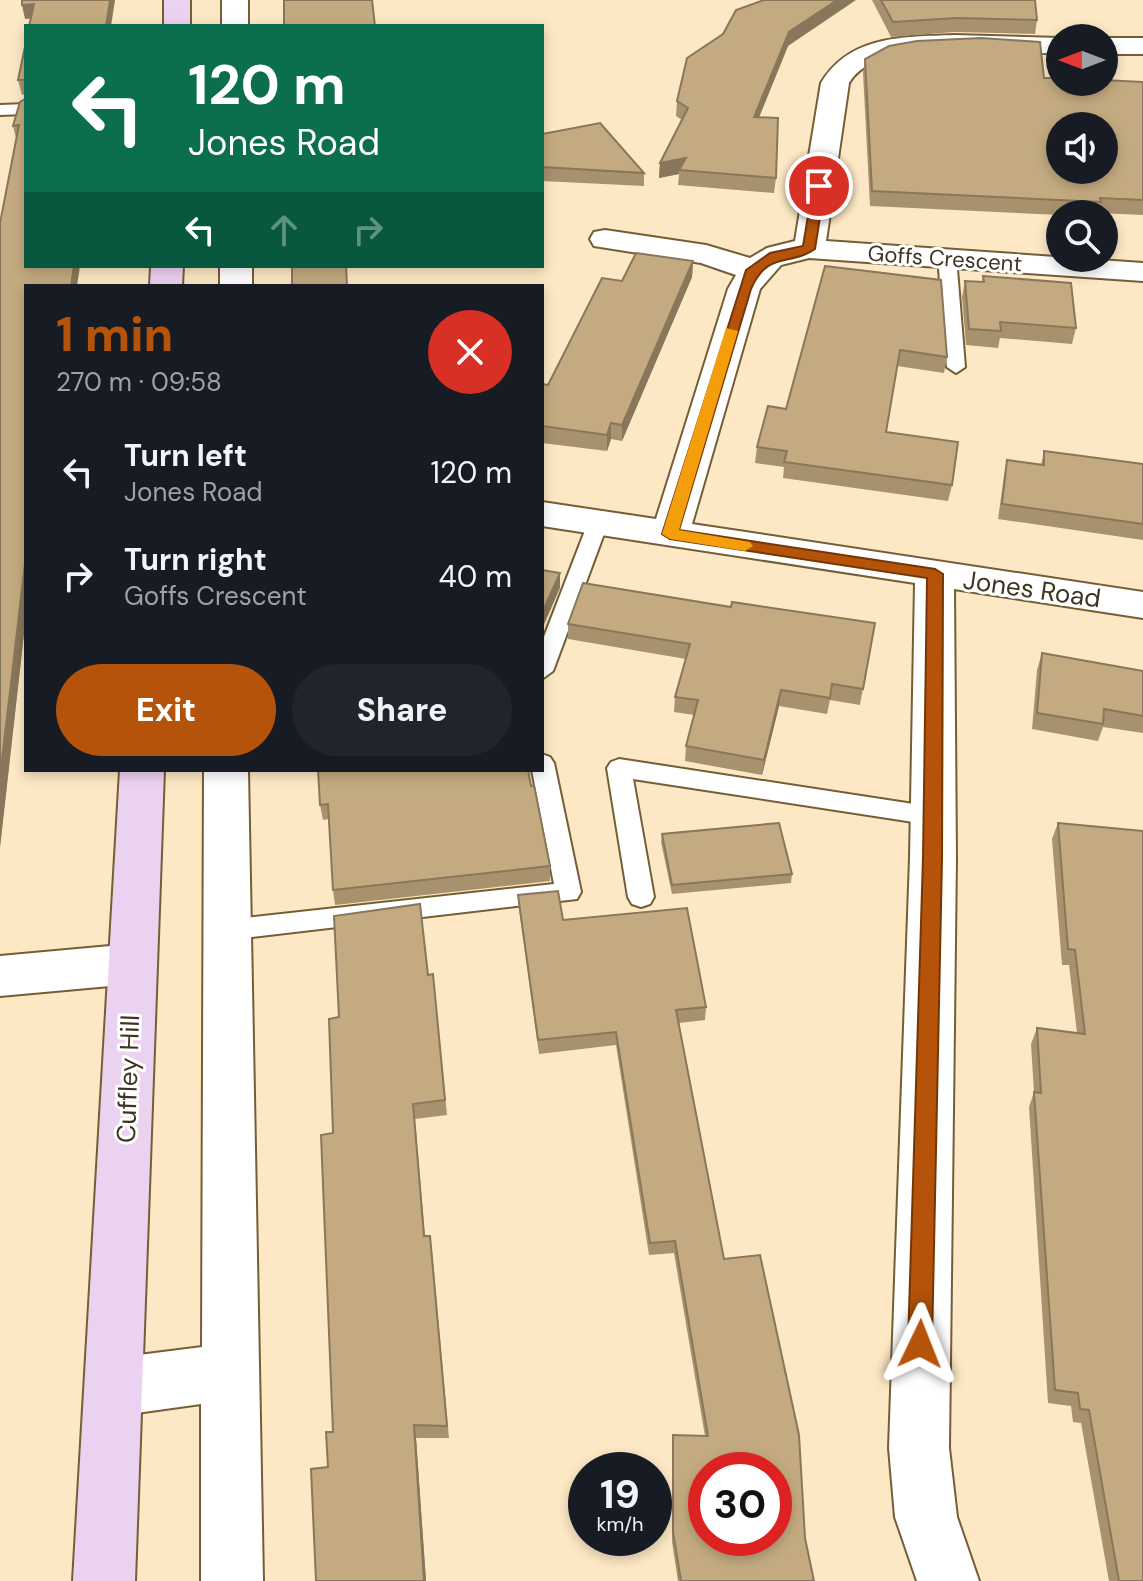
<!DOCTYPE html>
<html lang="en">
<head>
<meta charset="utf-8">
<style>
  body { margin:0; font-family:"DM Sans",sans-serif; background:#20242c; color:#f1f3f6; height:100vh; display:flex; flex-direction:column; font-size:30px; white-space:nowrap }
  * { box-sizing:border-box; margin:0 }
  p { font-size:26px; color:#9ea1a6 }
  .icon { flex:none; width:44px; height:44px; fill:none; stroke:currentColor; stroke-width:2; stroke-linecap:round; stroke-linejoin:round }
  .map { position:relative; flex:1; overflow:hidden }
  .side { position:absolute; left:24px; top:284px; width:520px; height:488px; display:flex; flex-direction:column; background:#171b24; border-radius:0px; box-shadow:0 4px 12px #0003 }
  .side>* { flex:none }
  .guide { position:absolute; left:24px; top:24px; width:520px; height:244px; border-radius:0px; box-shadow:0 4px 12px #0003; background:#0b6e4f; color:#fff; overflow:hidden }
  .needle { width:52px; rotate:270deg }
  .tools { position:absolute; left:1046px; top:24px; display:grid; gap:16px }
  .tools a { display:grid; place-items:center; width:72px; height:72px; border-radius:50%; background:#171b24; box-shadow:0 4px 12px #0003; font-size:40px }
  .speed { position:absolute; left:568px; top:1452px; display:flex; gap:16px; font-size:40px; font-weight:700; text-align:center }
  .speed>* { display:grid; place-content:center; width:104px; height:104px; border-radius:50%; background:#171b24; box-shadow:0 4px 12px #0003; line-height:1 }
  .speed small { font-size:20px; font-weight:400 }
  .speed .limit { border:12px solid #d22; background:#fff; color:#111 }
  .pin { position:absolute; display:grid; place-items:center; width:68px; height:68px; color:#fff; margin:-34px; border:4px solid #fff; border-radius:50%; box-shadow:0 2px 8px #0007 }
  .me { position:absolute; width:88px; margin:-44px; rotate:2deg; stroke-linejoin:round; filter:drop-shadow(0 0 6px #0008) }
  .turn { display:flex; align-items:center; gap:28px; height:168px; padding:0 32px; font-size:36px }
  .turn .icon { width:104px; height:104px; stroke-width:2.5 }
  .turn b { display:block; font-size:56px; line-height:68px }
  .lanes { display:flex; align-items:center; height:76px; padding:0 32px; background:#0003; justify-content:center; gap:40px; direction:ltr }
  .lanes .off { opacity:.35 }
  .round { display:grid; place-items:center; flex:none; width:84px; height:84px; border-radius:42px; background:#20242c }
  .summary { display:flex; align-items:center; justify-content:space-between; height:136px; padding:0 32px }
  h1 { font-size:48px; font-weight:800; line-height:60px; color:#b45309 }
  .cta { display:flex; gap:16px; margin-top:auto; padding:16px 32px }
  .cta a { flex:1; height:92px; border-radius:48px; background:#b45309; color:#fff; font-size:32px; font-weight:800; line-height:92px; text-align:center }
  .cta a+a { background:#20242c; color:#f1f3f6 }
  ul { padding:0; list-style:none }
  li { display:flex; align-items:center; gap:24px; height:104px; padding:0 32px }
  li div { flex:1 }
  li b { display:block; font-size:30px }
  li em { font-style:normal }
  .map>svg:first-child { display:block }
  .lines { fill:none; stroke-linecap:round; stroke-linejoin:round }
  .lane-casing { stroke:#755e36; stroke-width:4 }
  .street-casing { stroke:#755e36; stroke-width:4 }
  .secondary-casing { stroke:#755e36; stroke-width:4 }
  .lane { fill:#fff; fill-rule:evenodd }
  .street { fill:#fff; fill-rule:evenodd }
  .secondary { fill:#ecd2f1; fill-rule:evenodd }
  .wall { fill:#a8926e }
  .shaded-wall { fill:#88775a }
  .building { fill:#c3aa80; stroke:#88775a; stroke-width:2; fill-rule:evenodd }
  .route { fill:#b45309; stroke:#753606; stroke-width:2 }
  .slow { fill:#f59e0b }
  .labels { text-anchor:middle; stroke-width:6; stroke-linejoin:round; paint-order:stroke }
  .far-street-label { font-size:22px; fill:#3e3422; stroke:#fff }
  .street-label { font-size:26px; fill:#3e3422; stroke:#fff }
</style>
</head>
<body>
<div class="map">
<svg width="1143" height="1581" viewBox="0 0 1143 1581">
  <rect width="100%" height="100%" fill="#fde8c5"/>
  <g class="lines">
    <g class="lane-casing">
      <g id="lane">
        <path d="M26 104V114L0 115V105Z"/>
        <path d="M947 252 956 257 965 367 956 373 947 367 938 257Z"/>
        <path d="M598 516 608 523 553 671 542 679V642L588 523Z"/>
        <path d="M542 754 550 757 554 763 581 892 577 899 227 940 218 937 214 930 218 923 227 920 554 884 532 770H542Z"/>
        <path d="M619 759 933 807 942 810 945 816 942 822 933 825 633 779 654 897 650 904 641 907 632 904 628 897 607 768 611 762Z"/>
      </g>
    </g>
    <g class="street-casing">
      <g id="street">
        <rect x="222" y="0" width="26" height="26"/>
        <path d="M954 35 1060 38V54C1010 52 876 34 849 83L826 241 1143 263V281L809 258 781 265 760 289 692 524 1143 592V618L954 589 956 858 949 1448 957 1517 979 1581H917L895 1517 889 1448 910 858 915 583 542 526V502L656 519 728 289 736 275 701 263 594 246 590 239 594 232 605 230 706 245 750 258 767 248 795 241 821 83C850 35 903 37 954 35Z"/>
        <rect x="1104" y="38" width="39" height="16"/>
        <rect x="220" y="266" width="32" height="20"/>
        <path d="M204 770H248L263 1581H201V1404L115 1416 94 1407 86 1387 94 1367 115 1358 202 1347Z"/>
        <path d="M132 944 149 950 156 964 149 978 132 984 0 996V956Z"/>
      </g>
    </g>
    <g class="secondary-casing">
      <g id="secondary">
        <rect x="164" y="0" width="26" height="26"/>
        <path d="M151 266H183L182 286H150Z"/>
        <path d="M120 770H164L135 1581H73Z"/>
      </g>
    </g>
    <use href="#lane" class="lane"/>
    <use href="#street" class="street"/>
    <use href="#secondary" class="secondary"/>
  </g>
  <g class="wall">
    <path d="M872 0H1035L1037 20 1035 34 954 32 891 37Z"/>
    <path d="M26 42V616L0 847V223L16 138 13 126 25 99 26 94 22 95 18 80Z"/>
    <path d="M788 46 759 117 776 178 774 193 678 185 679 174 659 178 660 163 682 120 676 116 677 101Z"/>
    <path d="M865 59 1044 78 1143 82V215L1098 213V214H1060V215L870 206 863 73Z"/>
    <path d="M542 134 644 173V186L542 181Z"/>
    <path d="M693 261 692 277 622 441 611 439 607 451 542 443V384L548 385 622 281Z"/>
    <path d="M825 266 947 357 944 373 897 366 886 432 952 485 948 501 783 478 784 467 755 463 757 447 786 409Z"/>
    <path d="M983 276 1076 328 1072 344 1000 338 998 348 966 345 962 297 965 281 982 282Z"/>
    <path d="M1044 451 1143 464V540L998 519 1004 476 1007 460 1041 465Z"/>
    <path d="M731 607 875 623 860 705 830 700 827 714 779 706 762 775 685 761 686 746 694 715 674 712 675 697 686 659 568 639V624Z"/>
    <path d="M1042 653 1143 671V733L1103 727 1098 741 1032 729 1037 670Z"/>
    <path d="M531 786 550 866V881L335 905 333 890 329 819 323 820 320 805Z"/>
    <path d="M1058 823 1143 831V1581H1109L1081 1423 1073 1422 1071 1406 1048 1403 1029 1107 1034 1092 1031 1044 1037 1028 1077 1033 1069 965H1062L1052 839Z"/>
    <path d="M662 834 792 874 791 883 672 894 661 842Z"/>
    <path d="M518 895 563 920 706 1007 705 1020 679 1023 724 1259 805 1538 814 1581H678L672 1542V1446L673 1435 705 1436 674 1253 649 1255 616 1045 539 1054 519 909Z"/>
    <path d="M433 974 447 1115 415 1119 425 1236H430L432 1250 449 1438H416L426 1581H316L328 1467 333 1432V1133L339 1017 428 975Z"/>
  </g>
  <g class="shaded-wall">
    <path d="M110 0H115L111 26H106Z"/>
    <path d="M837 0H856L788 46 753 132 754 117 789 32Z"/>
    <path d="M34 4 37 18 25 19 22 5Z"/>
    <path d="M686 158 679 170V174L659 178 660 163Z"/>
    <path d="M693 261 692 277 622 441V425Z"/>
    <path d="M74 266H80L77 286H71Z"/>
    <path d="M611 423V439L607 451V435Z"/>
    <path d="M26 555V616L0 847V777Z"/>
    <path d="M560 573V588L542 629V613Z"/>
    <path d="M781 690 779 706 762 775 764 760Z"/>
    <path d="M414 1425 416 1438 426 1581H424Z"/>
  </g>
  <g class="building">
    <path d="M22 0H110L106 26H29L34 4 22 5Z"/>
    <path d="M284 0H372L375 26H284Z"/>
    <path d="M764 0H837L789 32 754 117 778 118 776 178 679 170 686 158 660 163 688 108 677 101 687 58 723 34 736 10Z"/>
    <path d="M881 0H1035L1037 20 956 18 893 22Z"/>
    <path d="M981 38 1040 42 1044 78H1060V82H1104V80L1143 82V200L1100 198 1101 202 872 191 865 59 889 46 917 41ZM1060 126H1104V170H1060Z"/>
    <path d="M26 42V80H18Z"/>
    <path d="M26 92V266H74L71 286H26V555L0 777V223L19 125 13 126 20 102 25 99Z"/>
    <path d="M600 123 644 173 542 167V134Z"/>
    <path d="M636 253 693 261 622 425 611 423 607 435 542 426V384L548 385 602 278 622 281Z"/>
    <path d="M292 266H346L347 286H292Z"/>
    <path d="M825 266 941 280 947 357 900 350 886 432 958 442 952 485 784 462 787 451 757 447 768 406 786 409Z"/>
    <path d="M983 276 1071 283 1076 328 1000 322 1001 331 969 329 965 281 984 282Z"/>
    <path d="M1044 451 1143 464V524L1002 504 1007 460 1044 465Z"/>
    <path d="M542 570 560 573 542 613Z"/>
    <path d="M583 583 731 607 732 602 875 623 863 689 832 684 830 698 781 690 764 760 686 746 698 700 675 697 690 644 568 624Z"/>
    <path d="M1042 653 1143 671V716L1104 709 1103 724 1037 713Z"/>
    <path d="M318 770H528L531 786 534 785 550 866 333 890 328 804 320 805Z"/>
    <path d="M779 823 792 874 672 885 662 834Z"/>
    <path d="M1058 823 1143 831V1581H1119L1089 1410 1080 1409 1078 1393 1055 1390 1034 1092 1041 1093 1037 1028 1085 1034 1075 950 1068 949Z"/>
    <path d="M558 891 563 920 687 908 706 1007 676 1010 724 1259 760 1255 799 1435 805 1538 814 1581H681L673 1532V1435L708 1436 675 1241 650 1243 616 1032 538 1040 518 895ZM706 1470H774V1538H706Z"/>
    <path d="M420 904 428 975 433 974 445 1100 413 1104 424 1236H430L447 1426 414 1425 424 1581H316L311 1469 328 1467 326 1432H333L321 1135 333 1133 329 1019 339 1017 334 916Z"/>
  </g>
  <path class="route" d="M819 182 825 186 815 249C789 267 768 250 751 289L679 530 935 569 943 574 942 858 932 1344 928 1352 920 1356 911 1352 908 1344 923 858 927 578 670 539 662 534 746 270 770 253 803 246 813 186Z"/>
  <path class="slow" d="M726 328 738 331 679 530 750 542 753 546 745 551 670 539 662 534Z"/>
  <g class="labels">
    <g class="far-street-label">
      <text transform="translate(945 258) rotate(4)" y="8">Goffs Crescent</text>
    </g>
    <g class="street-label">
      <text transform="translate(1032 589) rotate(8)" y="9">Jones Road</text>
      <text transform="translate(128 1079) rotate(-88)" y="9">Cuffley Hill</text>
    </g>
  </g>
</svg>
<div class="tools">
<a><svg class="needle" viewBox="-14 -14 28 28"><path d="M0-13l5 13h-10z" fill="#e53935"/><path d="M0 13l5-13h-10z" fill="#9ea1a6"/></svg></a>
<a><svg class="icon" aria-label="sound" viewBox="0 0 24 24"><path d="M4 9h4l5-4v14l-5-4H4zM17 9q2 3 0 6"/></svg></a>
<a><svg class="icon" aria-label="search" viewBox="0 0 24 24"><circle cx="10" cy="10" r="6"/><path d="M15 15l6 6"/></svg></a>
</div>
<div class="speed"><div>19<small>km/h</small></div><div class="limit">30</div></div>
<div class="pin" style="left:819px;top:186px;background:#d93025"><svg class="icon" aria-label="arrive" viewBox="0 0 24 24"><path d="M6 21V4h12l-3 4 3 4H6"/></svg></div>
<svg class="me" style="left:920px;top:1344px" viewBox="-20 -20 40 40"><path d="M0-17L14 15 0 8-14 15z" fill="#b45309" stroke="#fff" stroke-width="4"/></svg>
<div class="guide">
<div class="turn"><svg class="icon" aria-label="left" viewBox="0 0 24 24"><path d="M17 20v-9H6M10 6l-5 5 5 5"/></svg><div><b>120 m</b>Jones Road</div></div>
<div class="lanes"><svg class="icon" aria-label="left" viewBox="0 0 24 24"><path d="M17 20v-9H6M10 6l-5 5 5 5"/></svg><svg class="icon off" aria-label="ahead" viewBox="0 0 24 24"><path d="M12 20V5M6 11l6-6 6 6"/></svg><svg class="icon off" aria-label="right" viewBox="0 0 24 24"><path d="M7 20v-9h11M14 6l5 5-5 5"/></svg></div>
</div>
<section class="side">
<div class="summary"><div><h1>1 min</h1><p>270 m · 09:58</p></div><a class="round" style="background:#d93025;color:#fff"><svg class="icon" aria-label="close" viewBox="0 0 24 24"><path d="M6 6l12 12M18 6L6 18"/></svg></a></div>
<ul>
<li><svg class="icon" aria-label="left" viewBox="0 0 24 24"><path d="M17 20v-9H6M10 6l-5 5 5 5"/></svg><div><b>Turn left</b><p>Jones Road</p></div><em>120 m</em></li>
<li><svg class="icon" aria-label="right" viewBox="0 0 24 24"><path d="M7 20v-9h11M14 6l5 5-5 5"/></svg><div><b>Turn right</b><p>Goffs Crescent</p></div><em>40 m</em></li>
</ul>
<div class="cta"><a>Exit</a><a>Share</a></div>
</section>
</div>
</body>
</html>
